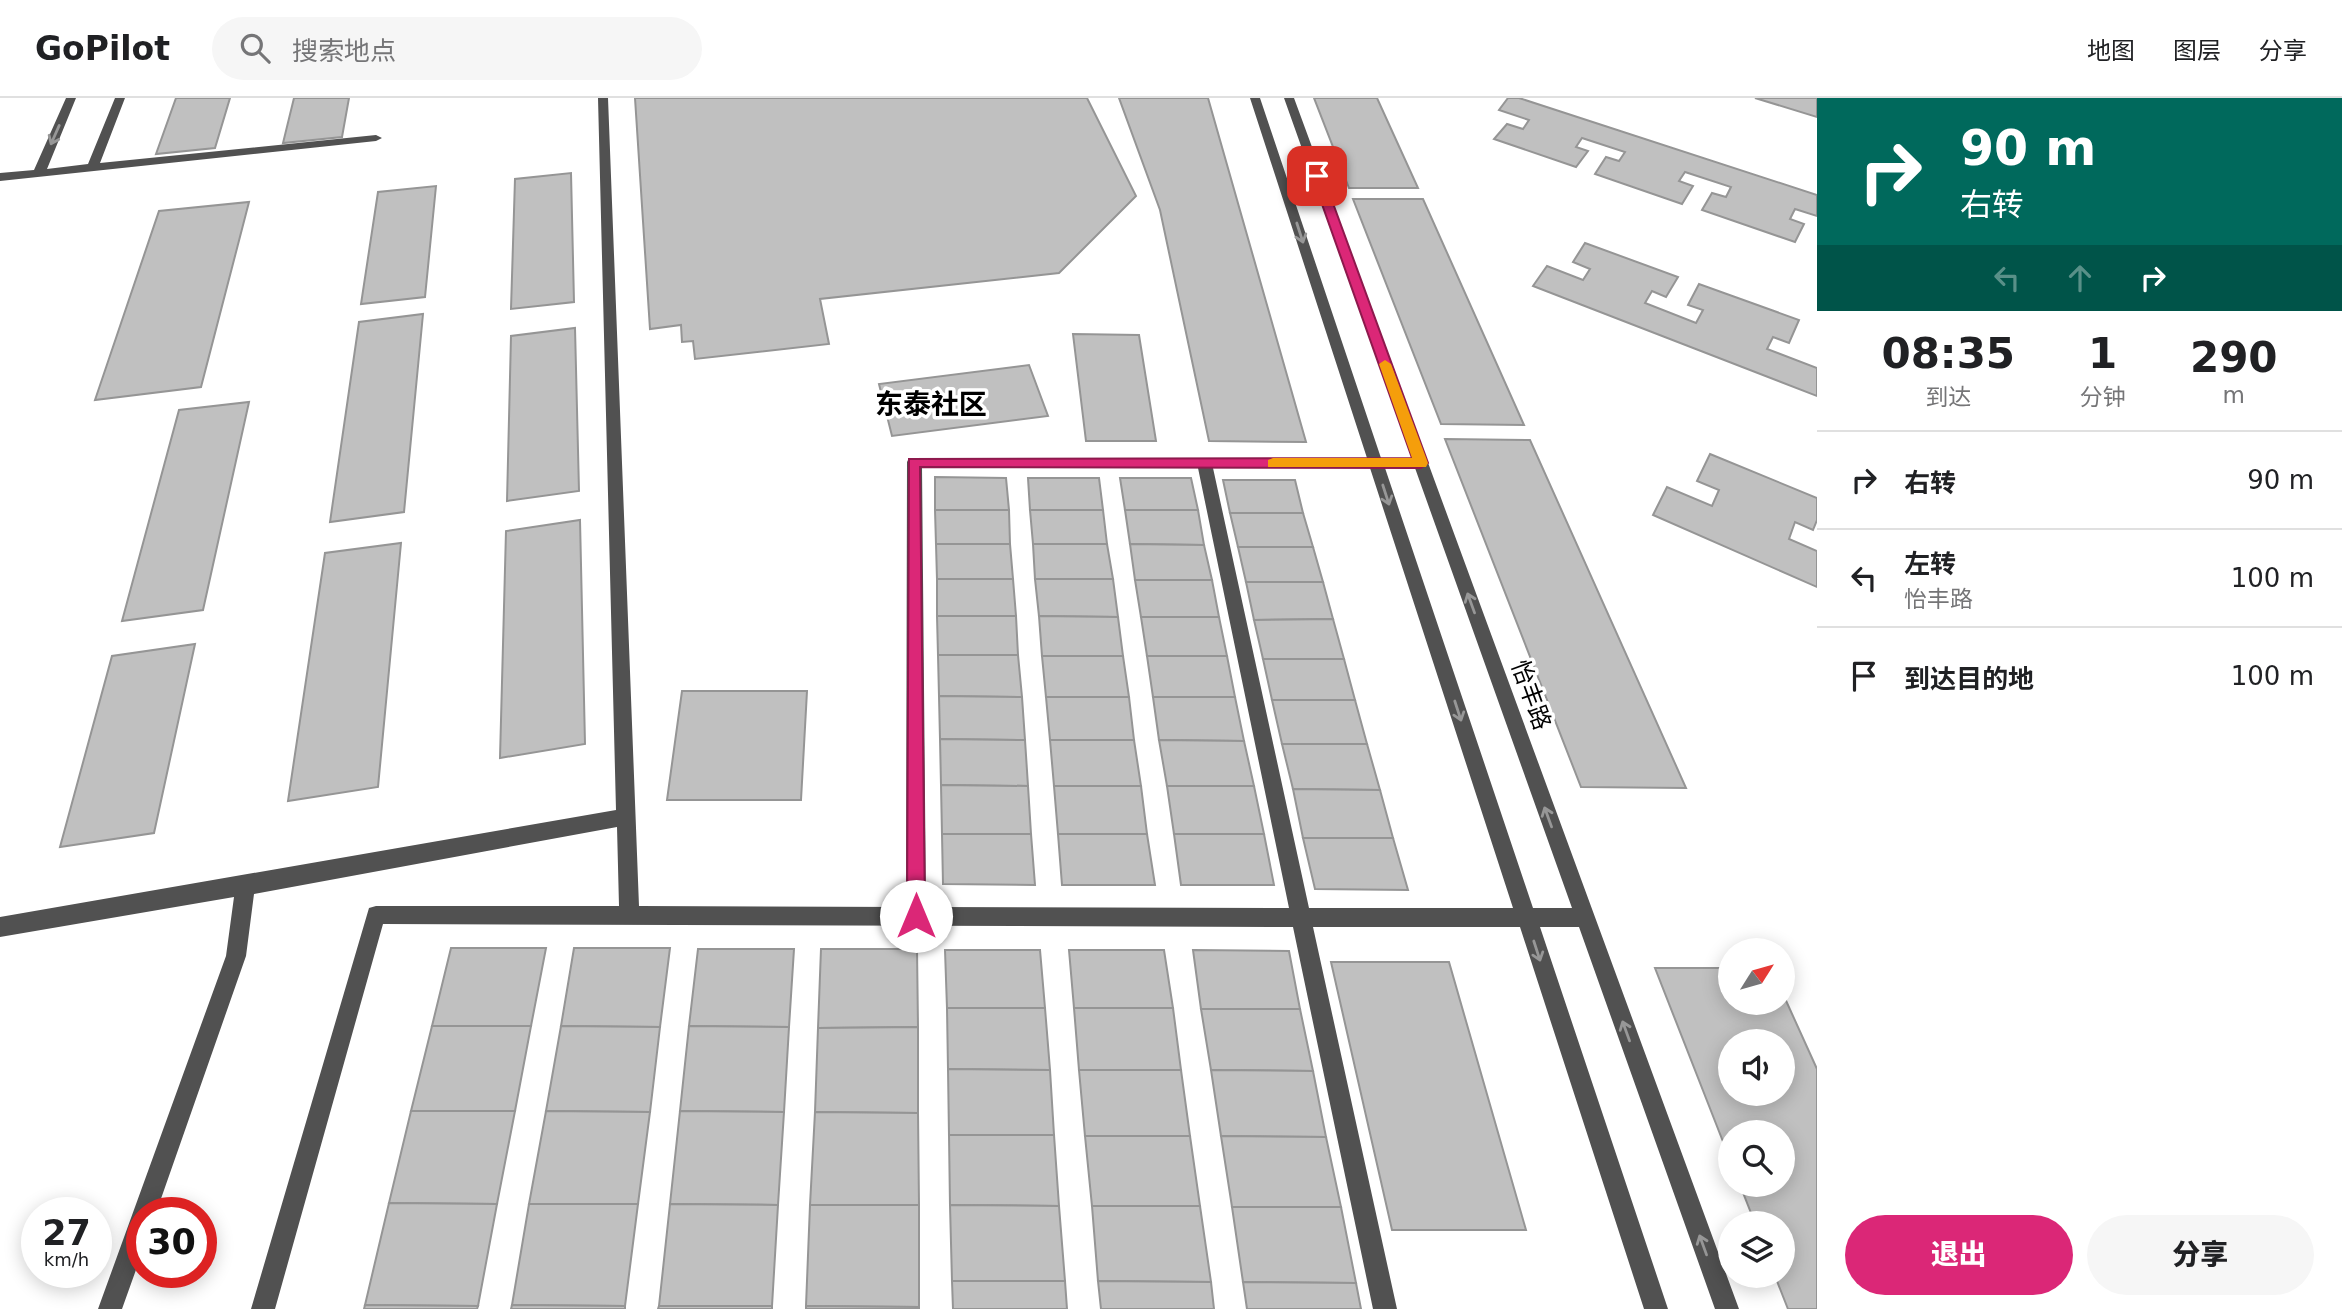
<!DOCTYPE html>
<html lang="zh">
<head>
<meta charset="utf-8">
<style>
  body { margin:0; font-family:"DejaVu Sans","Noto Sans SC",sans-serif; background:#f6f6f6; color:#202124; height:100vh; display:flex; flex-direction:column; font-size:26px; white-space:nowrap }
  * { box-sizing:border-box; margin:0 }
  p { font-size:23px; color:#757577 }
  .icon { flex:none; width:38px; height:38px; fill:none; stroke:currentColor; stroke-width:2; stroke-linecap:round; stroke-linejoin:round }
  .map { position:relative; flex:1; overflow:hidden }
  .sheet { display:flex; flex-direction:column; background:#fff; width:525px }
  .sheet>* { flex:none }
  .banner { background:#00695c; color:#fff; overflow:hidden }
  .needle { width:46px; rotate:53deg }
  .buttons { position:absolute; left:1718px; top:840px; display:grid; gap:14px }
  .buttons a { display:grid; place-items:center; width:77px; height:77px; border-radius:50%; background:#fff; box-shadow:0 4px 18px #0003; font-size:35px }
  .speed { position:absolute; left:21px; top:1099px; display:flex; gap:14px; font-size:35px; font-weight:700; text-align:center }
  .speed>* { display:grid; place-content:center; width:91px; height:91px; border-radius:50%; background:#fff; box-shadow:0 4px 18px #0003; line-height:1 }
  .speed small { font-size:18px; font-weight:400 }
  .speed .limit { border:10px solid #d22; background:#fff; color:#111 }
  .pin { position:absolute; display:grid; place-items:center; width:60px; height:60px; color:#fff; margin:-30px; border-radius:14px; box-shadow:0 4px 10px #0006 }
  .me { position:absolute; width:77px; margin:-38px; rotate:0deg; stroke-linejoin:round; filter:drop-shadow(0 0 5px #0008) }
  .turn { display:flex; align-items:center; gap:24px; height:147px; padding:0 28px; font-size:32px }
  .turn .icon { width:91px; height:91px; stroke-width:2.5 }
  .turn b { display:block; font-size:49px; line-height:60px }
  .lanes { display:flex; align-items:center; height:66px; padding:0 28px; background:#0003; justify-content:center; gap:35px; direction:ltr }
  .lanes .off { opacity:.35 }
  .eta { display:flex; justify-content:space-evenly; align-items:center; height:119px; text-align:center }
  .eta b { font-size:42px; font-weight:800; line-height:49px }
  .primary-button { display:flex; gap:14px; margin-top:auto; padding:14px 28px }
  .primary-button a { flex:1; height:80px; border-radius:42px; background:#db2777; color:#fff; font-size:28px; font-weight:800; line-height:80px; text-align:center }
  .primary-button a+a { background:#f6f6f6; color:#202124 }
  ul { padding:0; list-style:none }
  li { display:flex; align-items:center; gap:21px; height:98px; padding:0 28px; border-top:2px solid #e0e0e0 }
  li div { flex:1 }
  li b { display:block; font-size:26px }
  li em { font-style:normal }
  header { display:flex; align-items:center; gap:42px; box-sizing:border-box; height:98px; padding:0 35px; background:#fff; border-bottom:2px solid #e0e0e0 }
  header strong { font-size:33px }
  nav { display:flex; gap:38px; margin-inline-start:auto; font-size:24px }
  .search { width:490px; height:63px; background:#f6f6f6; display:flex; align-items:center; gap:18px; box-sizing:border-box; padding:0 24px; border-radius:38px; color:#757577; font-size:26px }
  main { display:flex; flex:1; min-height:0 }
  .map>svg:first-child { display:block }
  .building { fill:#c0c0c0; stroke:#959595; stroke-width:2; fill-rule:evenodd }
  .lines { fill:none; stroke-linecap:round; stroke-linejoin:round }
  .minor { fill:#515151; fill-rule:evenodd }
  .oneway { stroke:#979797 }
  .route { fill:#db2777; stroke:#8e194d; stroke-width:2 }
  .slow { fill:#f59e0b }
  .labels { text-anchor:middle; stroke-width:7; stroke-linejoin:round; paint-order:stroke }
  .street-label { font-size:24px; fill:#000; stroke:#fff }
  .quarter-label { font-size:28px; font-weight:bold; fill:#000; stroke:#fff }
</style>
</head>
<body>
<header>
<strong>GoPilot</strong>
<div class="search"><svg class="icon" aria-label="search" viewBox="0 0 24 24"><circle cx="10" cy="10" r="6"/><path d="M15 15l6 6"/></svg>搜索地点</div>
<nav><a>地图</a><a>图层</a><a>分享</a></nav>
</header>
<main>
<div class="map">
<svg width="1817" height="1211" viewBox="0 0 1817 1211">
  <rect width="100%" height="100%" fill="#fff"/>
  <g class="building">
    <path d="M176 0H230L215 50 156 56Z"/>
    <path d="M294 0H349L342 39 283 45Z"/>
    <path d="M635 0H1087L1136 98 1059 175 820 201 829 246 695 261 693 243 682 244 681 227 650 231Z"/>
    <path d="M1119 0H1208L1306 344 1209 343 1160 112Z"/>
    <path d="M1314 0H1377L1418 90H1349Z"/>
    <path d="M1508 0H1519L1817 97V118L1795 111 1790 121 1804 126 1795 144 1702 112 1712 95 1726 99 1731 89 1685 74 1679 83 1693 88 1682 106 1595 76 1606 59 1619 63 1625 54 1582 40 1576 49 1588 53 1576 69 1494 41 1507 26 1523 31 1529 22 1499 12Z"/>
    <path d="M1755 0H1817V19Z"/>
    <path d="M571 75 574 204 511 211 515 81Z"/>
    <path d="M436 88 425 199 361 206 378 94Z"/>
    <path d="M1353 101H1423L1524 327 1441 326Z"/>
    <path d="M249 104 201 289 95 302 159 113Z"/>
    <path d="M1585 145 1678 179 1666 199 1652 193 1645 205 1696 225 1703 212 1688 207 1699 186 1799 222 1789 245 1773 239 1767 251 1817 270V298L1533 188 1547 168 1583 182 1590 171 1573 164Z"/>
    <path d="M423 216 404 414 330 424 359 224Z"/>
    <path d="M575 230 579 393 507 403 511 238Z"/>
    <path d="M1073 236 1139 237 1156 343H1086Z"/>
    <path d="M1029 267 1048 318 892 338 879 286Z"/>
    <path d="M249 304 203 512 122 523 179 312Z"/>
    <path d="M1445 341 1530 342 1686 690 1581 689Z"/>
    <path d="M1710 356 1817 400V422L1813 432 1795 424 1789 441 1817 453V489L1653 417 1667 389 1712 408 1719 392 1697 383Z"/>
    <path d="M935 379 1006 380 1009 412H935Z"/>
    <path d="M1028 380H1099L1103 412H1030Z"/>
    <path d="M1120 380H1191L1198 412H1125Z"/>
    <path d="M1223 382H1295L1303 415H1230Z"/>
    <path d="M935 412H1009L1010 446H936Z"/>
    <path d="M1030 412H1103L1107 446H1033Z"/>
    <path d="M1125 412H1198L1204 447 1130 446Z"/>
    <path d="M1230 415H1303L1313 449H1238Z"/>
    <path d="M580 422 585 646 500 660 506 433Z"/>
    <path d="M401 445 378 689 288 703 325 455Z"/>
    <path d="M936 446H1010L1013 481H937Z"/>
    <path d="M1033 446H1107L1113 481H1035Z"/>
    <path d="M1130 446 1204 447 1212 482H1135Z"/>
    <path d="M1238 449H1313L1323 484H1246Z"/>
    <path d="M937 481H1013L1016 518H937Z"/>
    <path d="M1035 481H1113L1118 519 1039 518Z"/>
    <path d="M1135 482H1212L1219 519H1141Z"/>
    <path d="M1246 484H1323L1333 521 1254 522Z"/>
    <path d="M937 518H1016L1018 557H938Z"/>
    <path d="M1039 518 1118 519 1123 558H1042Z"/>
    <path d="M1141 519H1219L1227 558H1147Z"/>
    <path d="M1333 521 1344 561H1263L1254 522Z"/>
    <path d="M195 546 154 735 60 749 112 558Z"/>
    <path d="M938 557H1018L1022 599 939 598Z"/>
    <path d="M1042 558H1123L1129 599H1046Z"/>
    <path d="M1147 558H1227L1235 599H1153Z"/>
    <path d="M1263 561H1344L1355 602H1272Z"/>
    <path d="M682 593H807L801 702H667Z"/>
    <path d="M939 598 1022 599 1025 642 940 641Z"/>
    <path d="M1046 599H1129L1134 642H1050Z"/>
    <path d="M1153 599H1235L1244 643 1159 642Z"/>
    <path d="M1272 602H1355L1367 646H1282Z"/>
    <path d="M940 641 1025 642 1028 688 941 687Z"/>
    <path d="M1050 642H1134L1141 688H1054Z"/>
    <path d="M1159 642 1244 643 1254 688H1167Z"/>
    <path d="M1282 646H1367L1380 692 1293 691Z"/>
    <path d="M941 687 1028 688 1031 736H942Z"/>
    <path d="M1054 688H1141L1147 736H1058Z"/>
    <path d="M1167 688H1254L1264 736H1174Z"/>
    <path d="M1293 691 1380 692 1393 740H1303Z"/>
    <path d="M942 736H1031L1035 787 943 786Z"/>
    <path d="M1058 736H1147L1155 787H1062Z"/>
    <path d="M1174 736H1264L1274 787H1181Z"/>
    <path d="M1303 740H1393L1408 792 1315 791Z"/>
    <path d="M451 850H546L531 928H432Z"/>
    <path d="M574 850H670L660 929 561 928Z"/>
    <path d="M698 851H794L789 929 689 928Z"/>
    <path d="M821 851H917L918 929 818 930Z"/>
    <path d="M945 852H1040L1045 910H947Z"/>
    <path d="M1069 852H1164L1173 910H1074Z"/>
    <path d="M1193 852 1289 853 1300 911H1201Z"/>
    <path d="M1331 864H1449L1526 1132H1392Z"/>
    <path d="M1655 870H1731V905H1783V896L1817 971V1211H1788L1775 1178H1783V1125H1755L1740 1087H1783V1034H1731V1064ZM1731 943H1783V996H1731Z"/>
    <path d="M947 910H1045L1050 972 948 971Z"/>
    <path d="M1074 910H1173L1181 972H1079Z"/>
    <path d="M1201 911H1300L1313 973 1211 972Z"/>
    <path d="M432 928H531L515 1013H411Z"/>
    <path d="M561 928 660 929 650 1014 546 1013Z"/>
    <path d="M689 928 789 929 784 1014 680 1013Z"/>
    <path d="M918 929V1015L815 1014 818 930Z"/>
    <path d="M948 971 1050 972 1054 1037H949Z"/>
    <path d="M1079 972H1181L1190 1038H1085Z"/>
    <path d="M1211 972 1313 973 1326 1039 1221 1038Z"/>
    <path d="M411 1013H515L497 1106 389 1105Z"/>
    <path d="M546 1013 650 1014 638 1106H529Z"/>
    <path d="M680 1013 784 1014 778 1107 670 1106Z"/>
    <path d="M815 1014 918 1015 919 1107H810Z"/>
    <path d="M949 1037H1054L1059 1108 950 1107Z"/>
    <path d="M1085 1038H1190L1200 1108H1092Z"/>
    <path d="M1221 1038 1326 1039 1341 1109H1232Z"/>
    <path d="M389 1105 497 1106 478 1208 365 1207Z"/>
    <path d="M529 1106H638L625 1208 512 1207Z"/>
    <path d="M670 1106 778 1107 772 1208H659Z"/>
    <path d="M810 1107H919V1209L806 1208Z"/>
    <path d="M950 1107 1059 1108 1065 1183H952Z"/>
    <path d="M1092 1108H1200L1211 1184 1098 1183Z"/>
    <path d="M1232 1109H1341L1356 1185 1243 1184Z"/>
    <path d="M952 1183H1065L1067 1211H953Z"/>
    <path d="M1098 1183 1211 1184 1214 1211H1101Z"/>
    <path d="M1243 1184 1356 1185 1361 1211H1247Z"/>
    <path d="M365 1207 478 1208 477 1211H364Z"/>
    <path d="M512 1207 625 1208V1211H511Z"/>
    <path d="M659 1208H772V1211H658Z"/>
    <path d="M806 1208 919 1209V1211H806Z"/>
  </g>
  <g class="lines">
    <g class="minor">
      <path d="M66 0H76L47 71 88 66 115 0H125L100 65 376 37 382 40 376 43 0 83V75L34 72Z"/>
      <path d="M598 0H608L639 808 906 809 907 364 909 360H1367L1250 0H1260L1381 360H1412L1284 0H1294L1739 1211H1715L1579 829H1540L1668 1211H1644L1520 829H1313L1397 1211H1373L1293 829 383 826 275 1211H251L369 810 376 808H619L617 729 254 796 246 858 156 1115H142V1155L122 1211H98L226 858 234 799 0 839V819L616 712ZM922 369 1198 370 1289 810 926 809ZM1213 370H1370L1513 810H1309ZM1385 370H1415L1572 810H1533Z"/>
    </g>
  </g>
  <defs><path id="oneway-shaft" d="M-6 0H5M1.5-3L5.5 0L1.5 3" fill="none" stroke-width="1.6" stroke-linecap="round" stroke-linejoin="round" transform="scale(1.75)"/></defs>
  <g class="oneway">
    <use href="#oneway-shaft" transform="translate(55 37) rotate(114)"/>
    <use href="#oneway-shaft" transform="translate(1300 135) rotate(72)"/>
    <use href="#oneway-shaft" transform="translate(1386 397) rotate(72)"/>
    <use href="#oneway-shaft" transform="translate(1471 505) rotate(-110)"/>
    <use href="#oneway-shaft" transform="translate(1458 613) rotate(72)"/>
    <use href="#oneway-shaft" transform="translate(1548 719) rotate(-110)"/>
    <use href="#oneway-shaft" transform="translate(1537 853) rotate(72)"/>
    <use href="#oneway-shaft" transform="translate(1626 933) rotate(-110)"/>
    <use href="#oneway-shaft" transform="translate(1703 1147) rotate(-110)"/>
  </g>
  <path class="route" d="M1314 76 1323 78 1428 365 1421 370 920 369 925 818 922 825 916 827 910 825 907 818 909 361 1412 360 1312 78Z"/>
  <path class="slow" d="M1385 262 1391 266 1428 365 1426 369H1268V362L1273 360H1412L1379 266Z"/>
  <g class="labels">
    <g class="street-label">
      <text transform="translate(1531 597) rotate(70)" y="8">怡丰路</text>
    </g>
    <g class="quarter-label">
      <text x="931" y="316">东泰社区</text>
    </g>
  </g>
</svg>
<div class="buttons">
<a><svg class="needle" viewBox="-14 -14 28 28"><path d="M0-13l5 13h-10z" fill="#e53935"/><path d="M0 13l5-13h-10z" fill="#757577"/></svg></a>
<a><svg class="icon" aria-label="sound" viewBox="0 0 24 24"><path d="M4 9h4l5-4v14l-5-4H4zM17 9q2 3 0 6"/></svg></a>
<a><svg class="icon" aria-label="search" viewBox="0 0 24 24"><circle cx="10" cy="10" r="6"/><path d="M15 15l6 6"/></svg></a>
<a><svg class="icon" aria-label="layers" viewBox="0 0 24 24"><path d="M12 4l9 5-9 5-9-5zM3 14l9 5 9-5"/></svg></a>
</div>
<div class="speed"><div>27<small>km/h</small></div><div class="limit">30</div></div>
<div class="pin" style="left:1317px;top:78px;background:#d93025"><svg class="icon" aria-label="arrive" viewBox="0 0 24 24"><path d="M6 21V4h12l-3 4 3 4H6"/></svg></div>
<svg class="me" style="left:916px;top:818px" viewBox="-20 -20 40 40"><circle r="19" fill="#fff"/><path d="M0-13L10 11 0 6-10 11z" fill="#db2777"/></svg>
</div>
<section class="sheet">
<div class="banner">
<div class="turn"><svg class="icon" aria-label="right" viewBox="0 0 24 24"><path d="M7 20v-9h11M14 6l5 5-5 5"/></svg><div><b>90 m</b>右转</div></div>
<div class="lanes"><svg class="icon off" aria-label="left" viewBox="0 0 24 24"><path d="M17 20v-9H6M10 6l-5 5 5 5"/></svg><svg class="icon off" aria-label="ahead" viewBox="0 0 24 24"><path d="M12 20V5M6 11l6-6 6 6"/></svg><svg class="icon" aria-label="right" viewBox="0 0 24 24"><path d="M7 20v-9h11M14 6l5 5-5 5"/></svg></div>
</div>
<div class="eta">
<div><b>08:35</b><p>到达</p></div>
<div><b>1</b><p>分钟</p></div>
<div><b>290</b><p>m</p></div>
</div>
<ul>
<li><svg class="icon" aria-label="right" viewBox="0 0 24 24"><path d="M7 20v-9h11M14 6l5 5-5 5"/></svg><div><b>右转</b></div><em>90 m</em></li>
<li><svg class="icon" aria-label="left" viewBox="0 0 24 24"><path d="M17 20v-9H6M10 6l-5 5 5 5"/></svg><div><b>左转</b><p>怡丰路</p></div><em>100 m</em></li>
<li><svg class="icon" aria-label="arrive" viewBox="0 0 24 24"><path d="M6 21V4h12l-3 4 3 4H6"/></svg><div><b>到达目的地</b></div><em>100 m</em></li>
</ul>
<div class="primary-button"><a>退出</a><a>分享</a></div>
</section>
</main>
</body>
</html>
